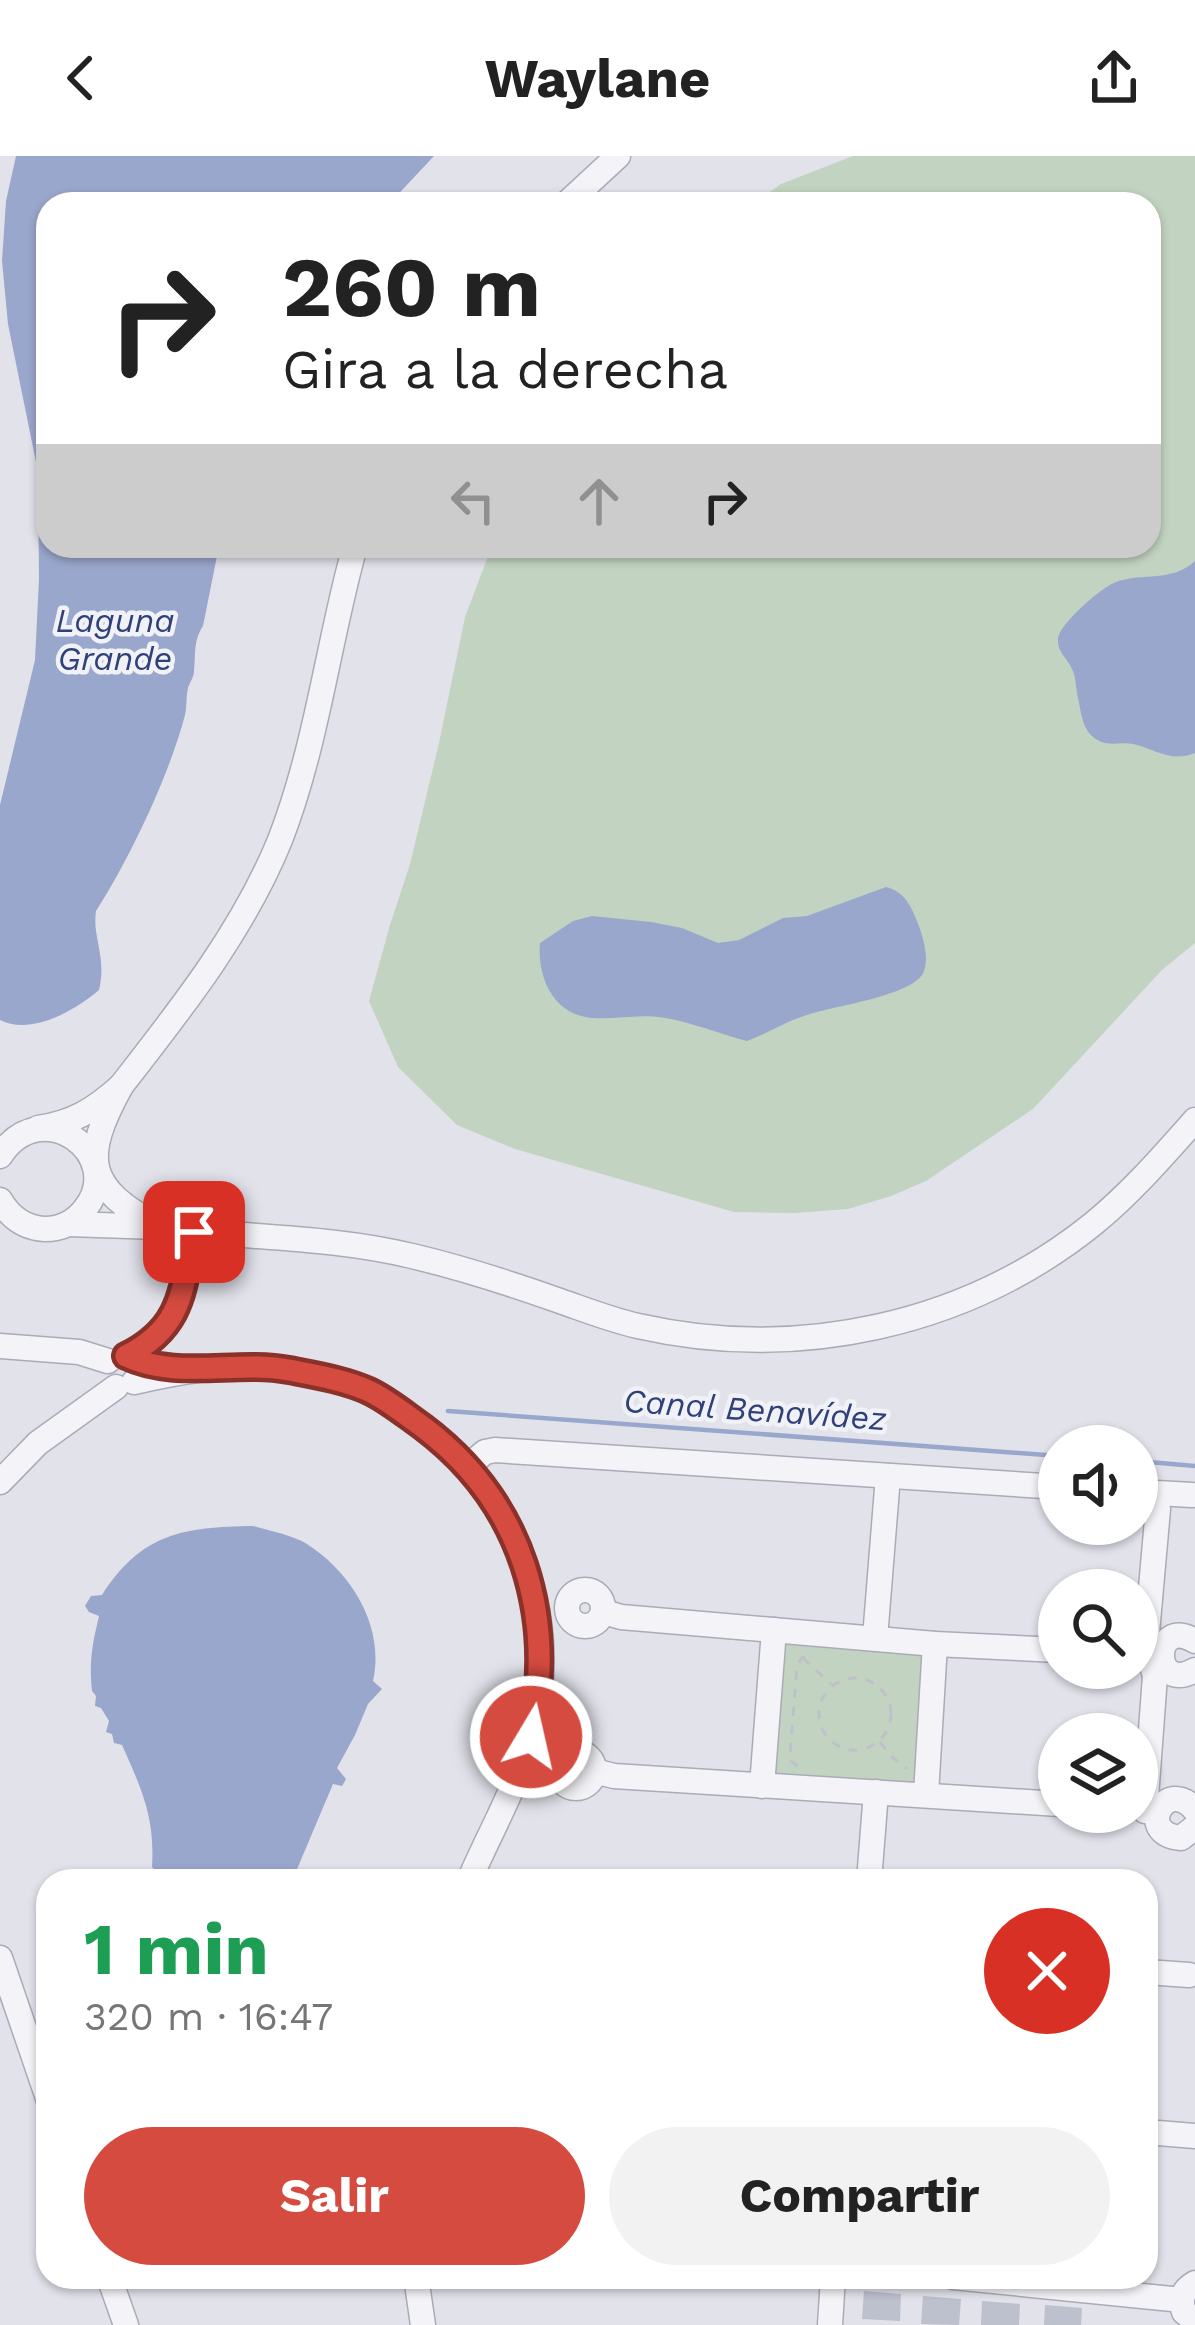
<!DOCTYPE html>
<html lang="es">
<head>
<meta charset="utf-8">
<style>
  body { margin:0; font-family:"Work Sans",sans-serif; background:#f2f2f2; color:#222; height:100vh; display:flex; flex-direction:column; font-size:45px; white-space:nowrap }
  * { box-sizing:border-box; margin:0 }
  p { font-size:39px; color:#767676 }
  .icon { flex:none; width:66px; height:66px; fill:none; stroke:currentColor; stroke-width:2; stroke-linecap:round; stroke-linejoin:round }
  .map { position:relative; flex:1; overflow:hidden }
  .sheet { position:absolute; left:36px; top:1713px; width:1122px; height:420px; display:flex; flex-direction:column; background:#fff; border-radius:36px; box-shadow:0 3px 9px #0004 }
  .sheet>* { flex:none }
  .banner { position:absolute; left:36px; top:36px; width:1125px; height:366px; border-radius:36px; box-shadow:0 3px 9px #0004; background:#fff; color:#222; overflow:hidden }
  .controls { position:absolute; left:1038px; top:1269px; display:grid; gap:24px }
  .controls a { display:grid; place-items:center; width:120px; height:120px; border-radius:50%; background:#fff; box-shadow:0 3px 9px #0004; font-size:60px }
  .pin { position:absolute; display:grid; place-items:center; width:102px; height:102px; color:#fff; margin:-51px; border-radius:24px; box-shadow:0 6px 18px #0006 }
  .me { position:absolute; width:132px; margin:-66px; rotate:9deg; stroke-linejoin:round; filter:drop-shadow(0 0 9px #0008) }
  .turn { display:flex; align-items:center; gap:42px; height:252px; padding:0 48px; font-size:54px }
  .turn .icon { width:156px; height:156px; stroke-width:2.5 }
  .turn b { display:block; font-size:84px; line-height:102px }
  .lanes { display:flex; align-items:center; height:114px; padding:0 48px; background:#0003; justify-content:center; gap:60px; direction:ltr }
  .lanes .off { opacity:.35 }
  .round { display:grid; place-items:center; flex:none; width:126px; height:126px; border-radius:63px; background:#f2f2f2 }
  .overview { display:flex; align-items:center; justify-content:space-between; height:204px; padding:0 48px }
  h1 { font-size:72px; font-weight:700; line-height:90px; color:#1e9e55 }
  .primary-button { display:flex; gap:24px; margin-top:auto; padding:24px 48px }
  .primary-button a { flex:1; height:138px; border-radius:72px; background:#d54b40; color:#fff; font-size:48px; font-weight:700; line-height:138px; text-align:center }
  .primary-button a+a { background:#f2f2f2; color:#222 }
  header { display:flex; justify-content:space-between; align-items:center; height:156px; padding:0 48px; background:#fff; font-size:54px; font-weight:700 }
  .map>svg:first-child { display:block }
  .green { fill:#c2d4c1 }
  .water { fill:#9aa7cc }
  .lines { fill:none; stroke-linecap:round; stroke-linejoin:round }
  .stream { stroke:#9aa7cc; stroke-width:4.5 }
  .building { fill:#bdc0cd }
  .minor-casing { stroke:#aaabb8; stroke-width:27 }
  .path { stroke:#bfc0c9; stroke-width:3; stroke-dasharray:9 9; stroke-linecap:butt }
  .minor { stroke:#f4f4f8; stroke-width:24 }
  .route-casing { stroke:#8a312a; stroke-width:30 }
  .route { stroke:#d54b40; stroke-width:21 }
  .labels { text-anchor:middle; stroke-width:9; stroke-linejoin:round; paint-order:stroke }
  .water-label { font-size:33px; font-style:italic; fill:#304079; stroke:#f0f2f7 }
</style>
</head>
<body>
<header><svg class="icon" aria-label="back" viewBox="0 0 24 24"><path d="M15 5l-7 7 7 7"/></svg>Waylane<svg class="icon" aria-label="share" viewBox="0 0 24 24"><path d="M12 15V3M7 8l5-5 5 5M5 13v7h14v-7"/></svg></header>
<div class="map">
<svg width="1195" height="2169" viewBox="0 0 1195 2169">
  <rect width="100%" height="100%" fill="#e1e2ea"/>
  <g class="green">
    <path d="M853 0H1195V787L1162 814 1033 953 926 1025 891 1040 848 1053 795 1057 734 1056 515 993 457 969 398 911 369 845 390 769 410 708 439 587 465 461 492 390H1149V48H753L781 28Z"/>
    <path d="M774 1474 935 1488 926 1638 762 1630Z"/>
  </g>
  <g class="water">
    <path d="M16 0H434L389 48H48V390H219L203 470C193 485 196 498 194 515 194 521 190 526 188 532 186 540 187 551 185 559 169 620 130 702 96 755 92 782 107 800 99 834 76 854 31 880 0 864V649L35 504 39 423 38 316 8 168 2 105 6 45Z"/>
    <path d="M1195 405V597C1171 607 1155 593 1133 588 1124 586 1114 589 1105 587 1083 581 1082 561 1078 542 1076 534 1076 523 1073 515 1068 502 1057 497 1058 483 1059 468 1103 430 1116 426 1143 416 1171 427 1195 405Z"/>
    <path d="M886 731C907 736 913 755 920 773 924 785 930 807 922 819 906 841 833 850 807 859 786 865 767 878 747 885 720 878 694 867 666 862 641 857 616 864 592 862 553 859 537 821 540 787L573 765 592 760 651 766 682 772 718 787 739 784 783 762 807 760Z"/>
    <path d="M253 1370C270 1375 292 1379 307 1388 352 1417 385 1471 373 1525L382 1533 368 1548 355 1579 337 1612 346 1623 342 1630 333 1628 292 1725H166L152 1711C155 1661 142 1634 122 1589L114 1587 112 1578 106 1576 109 1565 101 1552 95 1550 96 1540 92 1535C89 1505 92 1490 99 1460L89 1456 85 1450 91 1440 102 1439C142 1377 183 1371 253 1370Z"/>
  </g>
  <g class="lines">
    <g class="stream">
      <path d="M448 1255 1059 1300"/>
      <path d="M1137 1305 1195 1310"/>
    </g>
  </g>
  <g class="building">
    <path d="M864 2135 901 2138 900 2165 862 2163Z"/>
    <path d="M923 2140 961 2143 959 2169 921 2168Z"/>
    <path d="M982 2145 1020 2148 1019 2169H981Z"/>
    <path d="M1045 2149 1082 2152 1081 2169H1044Z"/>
  </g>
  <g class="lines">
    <g class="minor-casing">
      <g id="minor">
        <path d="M566 48 618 0"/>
        <path d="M121 930C181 853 243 775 280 684 317 589 328 487 355 390"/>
        <path d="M38 972C73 967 94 954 121 930 81 1003 85 1031 159 1071L68 1068"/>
        <path d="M0 1000C42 935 127 1000 85 1053 75 1066 61 1073 45 1073 24 1072 10 1061 0 1044"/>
        <path d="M159 1071C243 1082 330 1080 412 1100 463 1112 512 1128 560 1145 586 1154 611 1164 638 1170 797 1206 966 1170 1093 1068 1131 1037 1163 1000 1195 964"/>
        <path d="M0 1190 79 1196 108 1205"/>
        <path d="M126 1200C184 1172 182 1132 195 1076"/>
        <path d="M134 1226C181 1215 229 1207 278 1212 307 1216 339 1223 366 1234 386 1242 403 1257 420 1269 499 1328 547 1421 541 1521 535 1603 500 1653 469 1725"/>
        <path d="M468 1310 485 1296 495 1294 1059 1331"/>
        <path d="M0 1326 38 1287 116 1231"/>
        <path d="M1139 1336 1192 1339"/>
        <circle cx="585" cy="1452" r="18"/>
        <path d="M604 1456 621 1461 935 1488 1059 1494"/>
        <path d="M875 1482 888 1320"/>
        <path d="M1195 1485C1151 1459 1151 1539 1195 1514"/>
        <circle cx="576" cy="1614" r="18"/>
        <path d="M594 1615 614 1620 1059 1648"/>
        <path d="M762 1630 774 1474"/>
        <path d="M926 1638 935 1488"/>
        <path d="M1195 1654C1166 1619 1134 1678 1181 1682L1195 1671"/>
        <path d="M1145 1655 1155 1520 1146 1488 1158 1353 1153 1337"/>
        <path d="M869 1725 876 1636"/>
        <path d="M0 1802 48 1942"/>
        <path d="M1146 1816 1189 1819"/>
        <path d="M1146 1976 1195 1980"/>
        <path d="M109 2121 126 2169"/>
        <path d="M416 2121 423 2169"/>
        <path d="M953 2121 1182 2144"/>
        <path d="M1195 2127C1183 2134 1179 2143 1184 2156L1195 2165"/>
        <path d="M830 2169 833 2121"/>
      </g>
    </g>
    <g class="path">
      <path d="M803 1502 831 1528"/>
      <circle cx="855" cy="1558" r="36"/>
      <path d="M880 1586 891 1600 907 1613"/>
      <path d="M798 1610 791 1605 790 1599 797 1509 802 1502 809 1499"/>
    </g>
    <use href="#minor" class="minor"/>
  </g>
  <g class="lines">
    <g class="route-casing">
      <path id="route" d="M194 1076C182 1133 184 1171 126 1200 177 1224 236 1204 289 1214 315 1219 345 1224 369 1235 388 1244 406 1259 423 1271 524 1347 556 1461 531 1581"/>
    </g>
    <use href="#route" class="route"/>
  </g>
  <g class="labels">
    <g class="water-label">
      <text x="115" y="476">Laguna<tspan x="115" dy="38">Grande</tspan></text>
      <text transform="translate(755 1253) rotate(4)" y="12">Canal Benavídez</text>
    </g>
  </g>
</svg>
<div class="controls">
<a><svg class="icon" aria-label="sound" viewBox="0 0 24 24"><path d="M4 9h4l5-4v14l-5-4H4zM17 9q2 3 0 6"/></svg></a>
<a><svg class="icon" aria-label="search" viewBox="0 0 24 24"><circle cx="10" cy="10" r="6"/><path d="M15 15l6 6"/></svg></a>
<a><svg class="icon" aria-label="layers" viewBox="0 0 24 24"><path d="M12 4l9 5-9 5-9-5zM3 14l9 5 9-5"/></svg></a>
</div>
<div class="pin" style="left:194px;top:1076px;background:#d93025"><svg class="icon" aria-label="arrive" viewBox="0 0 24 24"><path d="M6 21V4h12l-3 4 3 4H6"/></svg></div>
<svg class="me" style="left:531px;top:1581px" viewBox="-20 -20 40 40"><circle r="17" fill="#d54b40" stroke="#fff" stroke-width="3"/><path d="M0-11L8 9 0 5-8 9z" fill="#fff"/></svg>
<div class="banner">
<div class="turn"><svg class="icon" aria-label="right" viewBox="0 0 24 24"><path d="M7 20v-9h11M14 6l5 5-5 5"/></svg><div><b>260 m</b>Gira a la derecha</div></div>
<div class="lanes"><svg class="icon off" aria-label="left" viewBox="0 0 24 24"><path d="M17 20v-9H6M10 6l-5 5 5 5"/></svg><svg class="icon off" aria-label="ahead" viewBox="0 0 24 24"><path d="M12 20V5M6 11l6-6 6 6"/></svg><svg class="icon" aria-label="right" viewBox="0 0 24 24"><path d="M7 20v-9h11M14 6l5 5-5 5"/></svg></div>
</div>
<section class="sheet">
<div class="overview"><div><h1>1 min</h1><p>320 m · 16:47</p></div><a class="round" style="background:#d93025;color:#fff"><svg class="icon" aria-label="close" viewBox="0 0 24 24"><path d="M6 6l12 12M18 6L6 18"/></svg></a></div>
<div class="primary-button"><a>Salir</a><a>Compartir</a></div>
</section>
</div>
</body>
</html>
